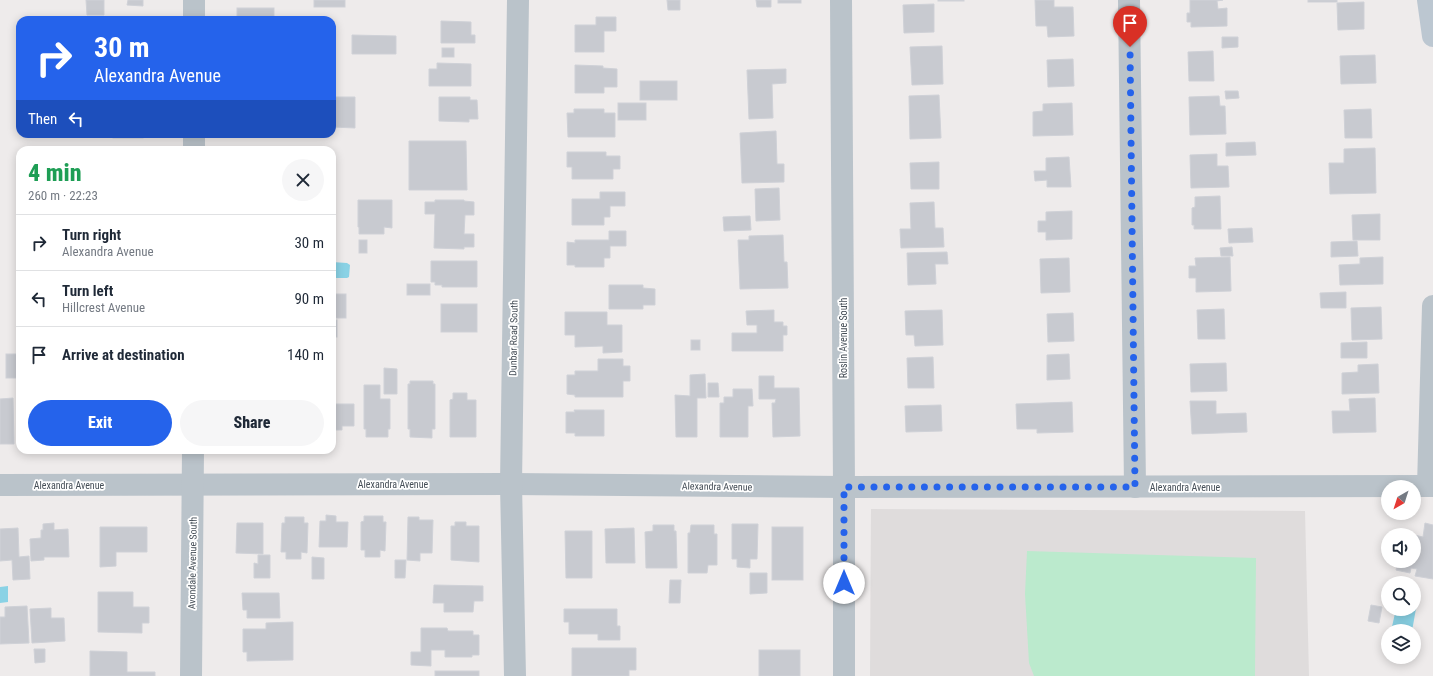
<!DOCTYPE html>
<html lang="en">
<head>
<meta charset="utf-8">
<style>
  body { margin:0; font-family:"Roboto Condensed",sans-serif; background:#f6f6f7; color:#1f2937; height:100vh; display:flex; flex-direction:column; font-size:15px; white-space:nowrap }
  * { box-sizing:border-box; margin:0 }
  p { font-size:13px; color:#747a83 }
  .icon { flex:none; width:22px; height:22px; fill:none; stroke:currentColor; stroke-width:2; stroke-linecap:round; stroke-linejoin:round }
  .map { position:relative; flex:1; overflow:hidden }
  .details { position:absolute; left:16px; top:146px; width:320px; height:308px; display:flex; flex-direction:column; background:#fff; border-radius:12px; box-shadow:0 2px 10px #0003 }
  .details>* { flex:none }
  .top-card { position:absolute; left:16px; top:16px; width:320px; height:122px; border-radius:12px; box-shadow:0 2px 10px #0003; background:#2563eb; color:#fff; overflow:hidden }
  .needle { width:26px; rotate:219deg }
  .tools { position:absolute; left:1381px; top:480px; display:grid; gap:8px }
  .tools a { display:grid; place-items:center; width:40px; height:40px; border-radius:50%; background:#fff; box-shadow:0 2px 10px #0003; font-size:20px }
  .pin { position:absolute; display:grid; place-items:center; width:34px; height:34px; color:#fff; margin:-41px -17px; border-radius:50% 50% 50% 0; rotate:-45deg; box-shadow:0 0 4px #0007 }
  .pin .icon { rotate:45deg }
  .me { position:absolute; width:44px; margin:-22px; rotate:0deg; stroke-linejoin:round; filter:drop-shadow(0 0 3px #0008) }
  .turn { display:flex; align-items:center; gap:14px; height:84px; padding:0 12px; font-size:18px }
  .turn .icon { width:52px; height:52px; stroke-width:2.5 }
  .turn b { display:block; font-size:28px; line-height:34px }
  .then { display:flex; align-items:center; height:38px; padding:0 12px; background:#0003; gap:8px; font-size:15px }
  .round { display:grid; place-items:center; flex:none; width:42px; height:42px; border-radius:21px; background:#f6f6f7 }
  .head { display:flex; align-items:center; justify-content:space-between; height:68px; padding:0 12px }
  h1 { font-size:24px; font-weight:800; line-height:30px; color:#1e9e55 }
  .action { display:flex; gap:8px; margin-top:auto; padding:8px 12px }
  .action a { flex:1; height:46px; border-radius:24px; background:#2563eb; color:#fff; font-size:16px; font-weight:800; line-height:46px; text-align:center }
  .action a+a { background:#f6f6f7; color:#1f2937 }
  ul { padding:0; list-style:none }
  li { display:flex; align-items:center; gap:12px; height:56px; padding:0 12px; border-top:1px solid #e0e1e3 }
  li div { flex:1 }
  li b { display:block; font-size:15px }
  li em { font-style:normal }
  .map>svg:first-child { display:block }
  .education { fill:#dfdcdc }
  .green { fill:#bbeacd }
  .water { fill:#8ad2e5 }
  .building { fill:#c8cad0; stroke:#cfd1d7 }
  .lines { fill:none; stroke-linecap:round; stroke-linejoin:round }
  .minor { stroke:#bac3ca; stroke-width:22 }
  .secondary { stroke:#bcc7d1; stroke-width:22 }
  .route { stroke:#2563eb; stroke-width:7; stroke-dasharray:0 12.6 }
  .labels { text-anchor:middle; stroke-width:3.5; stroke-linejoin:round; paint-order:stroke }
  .street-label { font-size:10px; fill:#454e57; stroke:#fff }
</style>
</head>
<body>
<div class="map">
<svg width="1433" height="676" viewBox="0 0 1433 676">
  <rect width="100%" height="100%" fill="#eeebeb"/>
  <path class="education" d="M871 509 1305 511 1309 676H870Z"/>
  <path class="green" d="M1027 551 1256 558 1255 676H1034L1029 663 1025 594Z"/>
  <g class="water">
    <path d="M332 262 347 263 350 265 349 277 347 278H332Z"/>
    <path d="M8 586V602L0 603V587Z"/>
    <path d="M1414 599 1417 603 1412 631H1391L1396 609H1414Z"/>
  </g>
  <g class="building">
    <path d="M86 0H104V15H87Z"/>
    <path d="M128 0H143V6L127 5Z"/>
    <rect x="314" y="0" width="31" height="7"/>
    <path d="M667 0H680V10H668Z"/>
    <path d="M756 0H771V7H757Z"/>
    <rect x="778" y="0" width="23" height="3"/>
    <rect x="938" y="0" width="26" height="1"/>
    <path d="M1035 0H1054V7H1073L1074 36 1048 37 1047 26H1036Z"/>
    <path d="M1190 0H1223L1217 1 1218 9 1227 8V26L1191 27V22H1187V13H1190Z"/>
    <rect x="1308" y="0" width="29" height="2"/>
    <path d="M1364 2V29L1338 30 1337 3Z"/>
    <path d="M934 4V32L904 33 903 5Z"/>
    <rect x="237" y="8" width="37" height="12"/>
    <path d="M596 17H616V31H604V52H575V25H596Z"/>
    <path d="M441 21 471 22V35H475V43H441Z"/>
    <path d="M352 35 396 36V54H352Z"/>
    <path d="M1222 37H1238V47L1222 48Z"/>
    <path d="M942 46 943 84 912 85 910 47Z"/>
    <rect x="442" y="48" width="12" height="9"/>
    <path d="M1213 51 1214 81H1189L1188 52Z"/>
    <path d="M1375 55 1376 83 1341 84 1340 56Z"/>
    <path d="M1073 59 1074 86 1048 87 1047 60Z"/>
    <path d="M437 63 471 64V86H429V69H437Z"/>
    <path d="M575 65 603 66V68L617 69V87H604V93H575Z"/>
    <path d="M786 69V83L772 84 773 118 749 119 747 70Z"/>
    <rect x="640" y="81" width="37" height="19"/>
    <path d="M1225 91H1238L1239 98 1226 99Z"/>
    <path d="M939 95 941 138 910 139 909 96Z"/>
    <path d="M1219 96 1220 106H1225L1226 134 1190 135 1189 97Z"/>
    <path d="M333 97H355V128L333 127Z"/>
    <path d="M439 97H470V100H477L478 119H469V122L439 121Z"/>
    <rect x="618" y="103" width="28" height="17"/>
    <path d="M1072 103 1073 135 1033 136V112L1043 111V104Z"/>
    <path d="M574 109H604V113H615V137H568L567 113H574Z"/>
    <path d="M1371 109 1372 138H1345L1344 110Z"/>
    <path d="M776 131 777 164H784V182L742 183 740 133Z"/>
    <rect x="113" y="134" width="30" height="4"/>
    <path d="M409 141H466L467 190H409Z"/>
    <path d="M1255 142 1256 155 1226 156V143Z"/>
    <rect x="273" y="148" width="15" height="2"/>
    <path d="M1375 148 1376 193 1330 194 1329 163H1344V149Z"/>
    <path d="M567 152H606V156H620V169H613V179H572V167H567Z"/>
    <path d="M1217 154V166H1228L1229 187 1191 188 1190 155Z"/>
    <path d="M1069 157 1071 187H1047V180L1035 181 1034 171H1046V158Z"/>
    <path d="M939 162V189H911L910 163Z"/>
    <path d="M779 188 780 220 756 221 755 189Z"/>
    <path d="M600 192H625V206H610V217H604V225H572V199H600Z"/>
    <path d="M1220 196 1221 229H1194V225H1192V208L1195 207V197Z"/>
    <path d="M358 200H392V228L384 227V234H359V227H358Z"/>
    <path d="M435 200H464V201L474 202V215H465L464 234H474V247H464V249L434 248 435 214H425V202H435Z"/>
    <path d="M934 202 935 228H943L944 247 901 248 900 229H911L910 203Z"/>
    <path d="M1072 211V239L1046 240V232H1038V221H1046V212Z"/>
    <path d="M1380 214V240H1353L1352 215Z"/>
    <path d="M750 216 751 230 724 231 723 217Z"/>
    <path d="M1252 228 1253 242 1229 243 1228 229Z"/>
    <path d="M609 231H626V246H610V258H604V267H575V265H567V242L575 243V240H609Z"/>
    <path d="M783 235 784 262H787L788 288 740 289 738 240H749V236Z"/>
    <rect x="359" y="240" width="8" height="13"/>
    <path d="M1357 241 1358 256 1331 257V242Z"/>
    <path d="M1232 247 1233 256H1221L1220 248Z"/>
    <path d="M947 252 948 264H935L936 284 908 285 907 253Z"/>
    <path d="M1230 257 1231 291 1196 292V278H1189V266H1196L1195 258Z"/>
    <path d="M1383 257V284L1340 285 1339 265 1360 264V258Z"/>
    <path d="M1069 258 1070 292 1041 293 1040 259Z"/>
    <path d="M431 261H477V287H442V285H435V282H431Z"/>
    <rect x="407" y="284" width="23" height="11"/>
    <path d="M609 285H643V288L655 289V305H643V309H609Z"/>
    <path d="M1346 292V308H1321L1320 293Z"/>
    <rect x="332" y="294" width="14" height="24"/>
    <rect x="441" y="304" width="36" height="28"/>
    <path d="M1381 307 1382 339 1352 340 1351 308Z"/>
    <path d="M1224 309 1225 339H1198L1197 310Z"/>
    <path d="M774 310V322H783V326H787V335H783V351H732V333H757V325H747L746 311Z"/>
    <path d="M942 310 943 345 915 346 914 335H906L905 311Z"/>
    <path d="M565 312H607V325H622V352L603 353V346L575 347V335H565Z"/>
    <path d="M1073 313 1074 341 1048 342 1047 314Z"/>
    <rect x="332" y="320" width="5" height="17"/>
    <rect x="691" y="340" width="9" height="10"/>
    <path d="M1367 342V358H1341V343Z"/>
    <rect x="6" y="354" width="14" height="24"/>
    <path d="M1069 354 1070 379 1047 380V355Z"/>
    <path d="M933 357 934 388H908L907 358Z"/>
    <path d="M598 359H623V366H630V381H623V397H575V395L567 394V375H575V371H598Z"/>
    <path d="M1226 363 1227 391 1191 392 1190 364Z"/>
    <path d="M1378 364 1379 393 1342 394V373L1358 372V365Z"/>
    <path d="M384 368 397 369V394H384Z"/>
    <path d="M705 374 706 398H697V437H676L675 395 690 396V375Z"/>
    <path d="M759 376H774V388H799L800 436 773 437 772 403H775L776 399H759Z"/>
    <path d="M410 381H433V384H435V429H432V438L410 437V429H408V384H410Z"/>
    <path d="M708 383H718L719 397H708Z"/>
    <path d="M364 385H380V399H390V429H388V437H366V429H364Z"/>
    <path d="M733 389H752L753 406H748V437H720V403H724V397H733Z"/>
    <path d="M453 393H467V400H476V437H450V400L453 399Z"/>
    <path d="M13 398 14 444H0V399Z"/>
    <path d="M1375 398 1376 432 1333 433 1332 411H1350L1349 399Z"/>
    <path d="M1190 401H1216V414L1246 413 1247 432 1192 434Z"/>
    <path d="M1072 402 1073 432 1037 433V429H1017L1016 404Z"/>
    <path d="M332 404H354V426H342V430H332Z"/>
    <path d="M941 405 942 431 906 432 905 406Z"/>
    <path d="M574 410H604V436H575V433H566V412H575Z"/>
    <path d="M326 515 336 516V522H348L347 547H319L320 521H326Z"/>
    <path d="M364 516H383V522H386L385 551 380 550V557H365V550H361V522L364 521Z"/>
    <path d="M285 517H304V523H308L307 553 301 552V559H286V552H281L282 523H285Z"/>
    <path d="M408 517H419V520H433L432 553H420V561L407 560Z"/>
    <path d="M455 522H466V526H479V562L451 560V526H455Z"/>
    <path d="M54 523V530L68 529 69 557H44V560L31 561 30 539 41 538V530H43V524Z"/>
    <path d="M237 523H263V554L236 553Z"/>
    <path d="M1425 523 1433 525V579L1415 576 1417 569 1411 568 1410 573 1396 570 1398 561H1414V535L1423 537Z"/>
    <path d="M732 524H758L757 559H750V568L737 567V559H732Z"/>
    <path d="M653 525H674V531H676L677 568H646L645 532 653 531Z"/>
    <path d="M691 525H714V534H717V565H708L707 573H688V533H690Z"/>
    <path d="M100 527H147V552H116V566L100 567Z"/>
    <rect x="772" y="527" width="31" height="53"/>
    <path d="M18 528 19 557 29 556 30 579 13 580 12 560 0 561V529Z"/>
    <path d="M634 528 635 563H606L605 529Z"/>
    <path d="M565 531H592V578H566Z"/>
    <path d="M258 555H270V578H254V563L258 564Z"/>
    <path d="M312 557 324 558V579H312Z"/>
    <path d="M395 560H406L405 578H395Z"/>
    <path d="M750 573H767V593L750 594Z"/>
    <path d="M670 580H681L680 603H669Z"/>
    <path d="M434 585 483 586V601H474L473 612H444V603H433Z"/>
    <path d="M98 592H133V607H149V623H142V633L98 632Z"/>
    <path d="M242 593H279L280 618H247V610H243Z"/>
    <path d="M1371 605 1382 607 1379 623 1368 621Z"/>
    <path d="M27 606 29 643 0 644V617H5V607Z"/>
    <path d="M51 608V618H64L65 641 32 643 30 609Z"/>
    <path d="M564 609H617V626H620V640H598V634H569V622H564Z"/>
    <path d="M293 622V660L247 661V652H243V629H266V623Z"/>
    <path d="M421 628H447L448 631H473V635H479V655H472V657H445V650H431V666L411 665V652H421Z"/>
    <path d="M572 648H636V670H629V676H572Z"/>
    <path d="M34 649H45V662L35 663Z"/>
    <rect x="759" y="650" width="41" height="26"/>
    <path d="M90 651 127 652V672H155V676H90Z"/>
    <rect x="435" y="671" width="44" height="5"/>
  </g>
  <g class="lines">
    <g class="minor">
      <path d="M841 0 844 487V676"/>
      <path d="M1129 0 1135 487"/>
      <path d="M194 20V0"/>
      <path d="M194 150V134"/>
      <path d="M0 485 511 484 844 487 1433 486"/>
      <path d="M1428 486 1433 306"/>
      <path d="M191 676 193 450"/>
      <path d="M515 676 511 484 518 0"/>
    </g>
    <path class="secondary" d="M1428 0 1433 36"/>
  </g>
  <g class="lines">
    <path class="route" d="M844 583V487H1135L1130 47"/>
  </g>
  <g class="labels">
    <g class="street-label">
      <text transform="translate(513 338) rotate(-89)" y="4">Dunbar Road South</text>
      <text transform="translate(843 338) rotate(-90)" y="4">Roslin Avenue South</text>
      <text x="393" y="488">Alexandra Avenue</text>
      <text x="69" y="489">Alexandra Avenue</text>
      <text transform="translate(717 486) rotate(1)" y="4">Alexandra Avenue</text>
      <text x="1185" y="491">Alexandra Avenue</text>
      <text transform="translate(192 563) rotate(-89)" y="4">Avondale Avenue South</text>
    </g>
  </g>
</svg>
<div class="tools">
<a><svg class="needle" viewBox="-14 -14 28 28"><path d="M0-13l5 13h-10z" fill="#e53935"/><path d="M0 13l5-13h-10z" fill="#747a83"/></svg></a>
<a><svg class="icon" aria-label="sound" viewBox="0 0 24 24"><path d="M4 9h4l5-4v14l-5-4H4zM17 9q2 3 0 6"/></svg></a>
<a><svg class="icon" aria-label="search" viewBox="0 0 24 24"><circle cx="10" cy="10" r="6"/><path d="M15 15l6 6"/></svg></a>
<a><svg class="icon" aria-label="layers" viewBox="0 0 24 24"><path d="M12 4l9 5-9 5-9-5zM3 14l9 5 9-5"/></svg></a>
</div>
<div class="pin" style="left:1130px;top:47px;background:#d93025"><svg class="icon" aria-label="arrive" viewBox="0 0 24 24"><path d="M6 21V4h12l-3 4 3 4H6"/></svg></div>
<svg class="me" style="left:844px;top:583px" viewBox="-20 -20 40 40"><circle r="19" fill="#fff"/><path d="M0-13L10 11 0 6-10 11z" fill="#2563eb"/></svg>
<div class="top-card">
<div class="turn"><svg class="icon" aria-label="right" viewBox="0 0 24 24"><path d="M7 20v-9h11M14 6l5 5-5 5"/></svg><div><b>30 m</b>Alexandra Avenue</div></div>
<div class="then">Then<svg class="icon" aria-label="left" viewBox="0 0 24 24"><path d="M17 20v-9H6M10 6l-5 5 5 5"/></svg></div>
</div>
<section class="details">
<div class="head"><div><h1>4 min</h1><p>260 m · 22:23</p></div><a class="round"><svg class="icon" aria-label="close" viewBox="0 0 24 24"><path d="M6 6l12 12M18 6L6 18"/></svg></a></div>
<ul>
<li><svg class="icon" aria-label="right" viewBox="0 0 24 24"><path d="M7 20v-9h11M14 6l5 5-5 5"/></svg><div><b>Turn right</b><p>Alexandra Avenue</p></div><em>30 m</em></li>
<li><svg class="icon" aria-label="left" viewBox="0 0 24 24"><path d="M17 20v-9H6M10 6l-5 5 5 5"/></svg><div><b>Turn left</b><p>Hillcrest Avenue</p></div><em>90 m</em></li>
<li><svg class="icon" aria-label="arrive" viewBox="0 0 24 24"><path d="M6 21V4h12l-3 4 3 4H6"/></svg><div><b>Arrive at destination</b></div><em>140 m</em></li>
</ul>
<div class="action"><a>Exit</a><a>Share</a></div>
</section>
</div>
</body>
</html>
